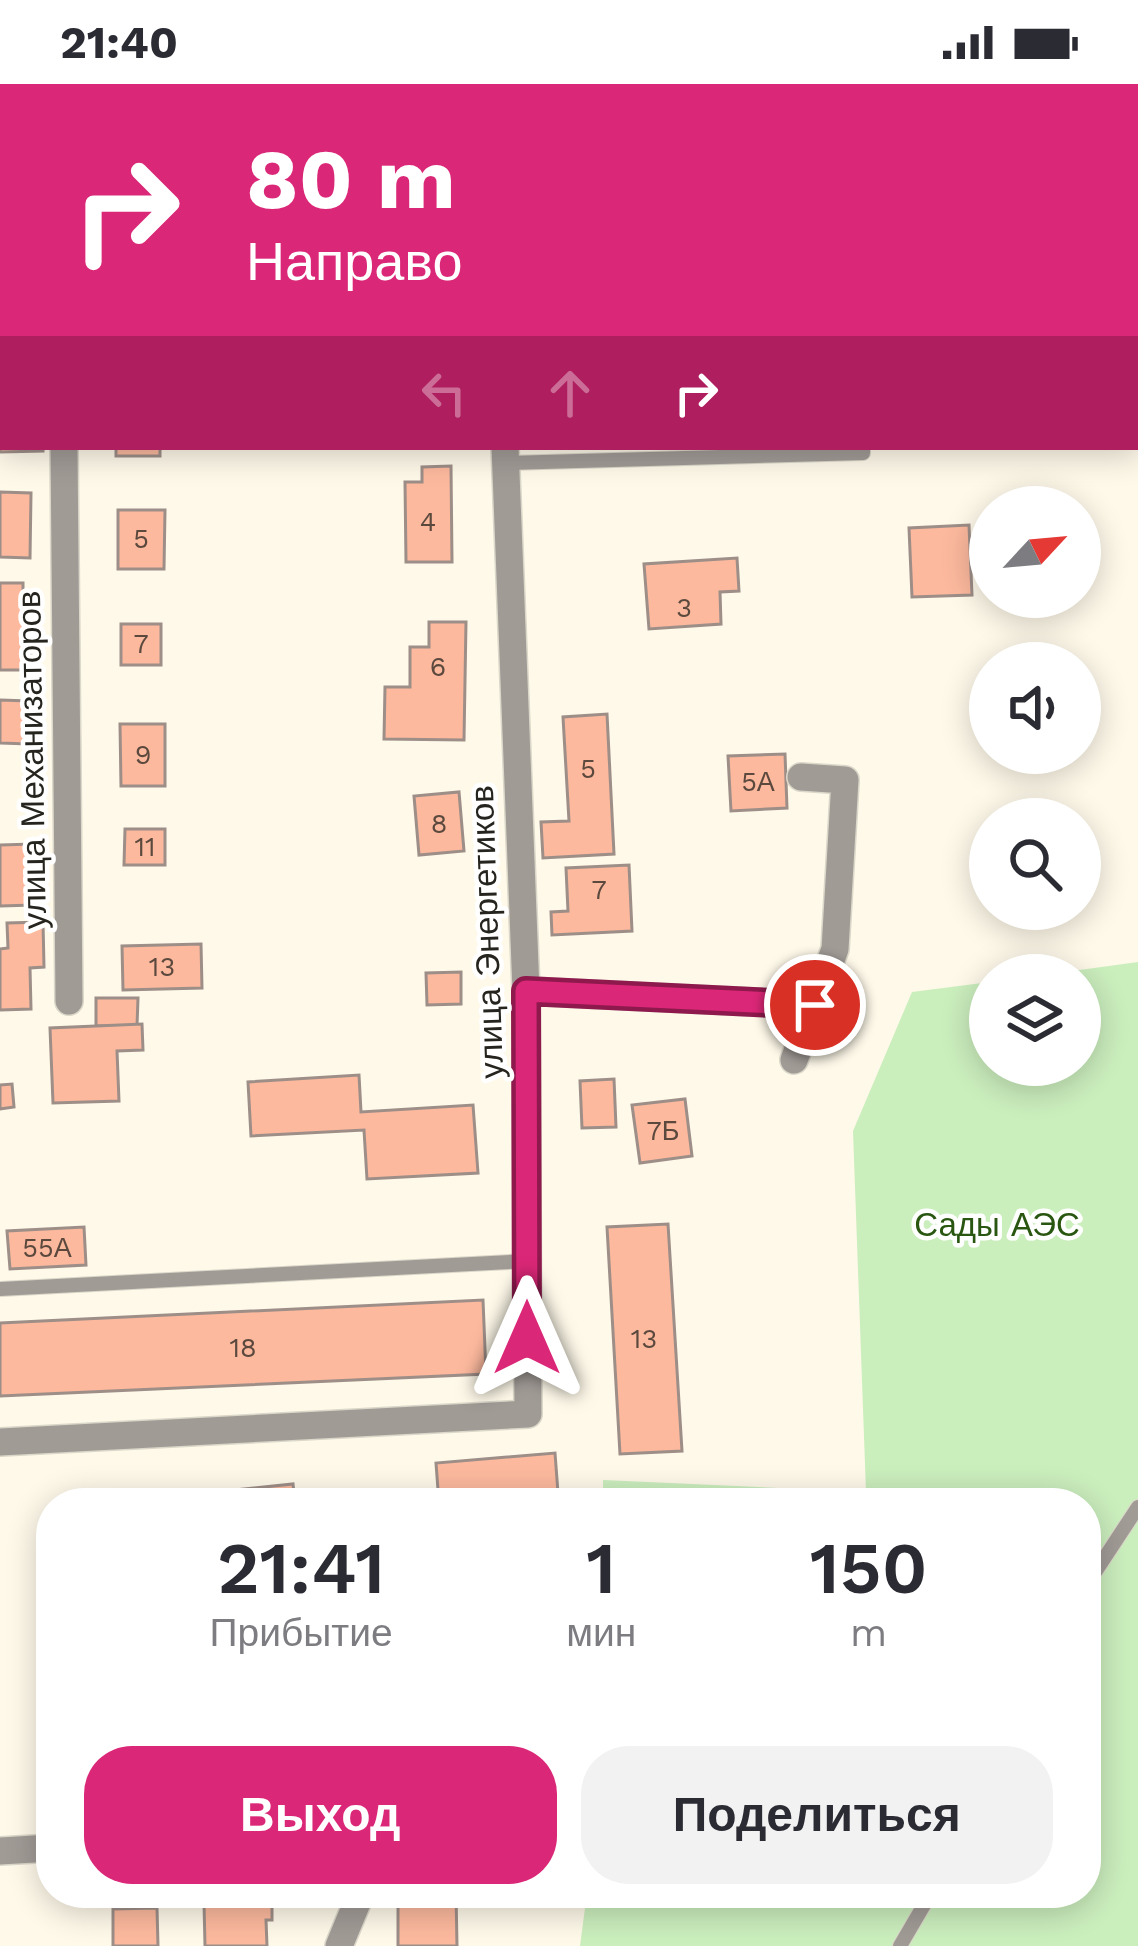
<!DOCTYPE html>
<html lang="ru">
<head>
<meta charset="utf-8">
<style>
  body { margin:0; font-family:"Work Sans",sans-serif; background:#f2f2f3; color:#2b2b33; height:100vh; display:flex; flex-direction:column; font-size:45px; white-space:nowrap }
  * { box-sizing:border-box; margin:0 }
  p { font-size:39px; color:#7c7c81 }
  .icon { flex:none; width:66px; height:66px; fill:none; stroke:currentColor; stroke-width:2; stroke-linecap:round; stroke-linejoin:round }
  .map { position:relative; flex:1; overflow:hidden }
  .drawer { position:absolute; left:36px; top:1404px; width:1065px; height:420px; display:flex; flex-direction:column; background:#fff; border-radius:48px; box-shadow:0 6px 30px #0003 }
  .drawer>* { flex:none }
  .top-card { position:absolute; left:0px; top:0px; width:1140px; height:366px; box-shadow:0 6px 30px #0003; background:#db2777; color:#fff; overflow:hidden }
  .needle { width:78px; rotate:64deg }
  .fabs { position:absolute; left:969px; top:402px; display:grid; gap:24px }
  .fabs a { display:grid; place-items:center; width:132px; height:132px; border-radius:50%; background:#fff; box-shadow:0 6px 30px #0003; font-size:60px }
  .pin { position:absolute; display:grid; place-items:center; width:102px; height:102px; color:#fff; margin:-51px; border:6px solid #fff; border-radius:50%; box-shadow:0 3px 12px #0007 }
  .me { position:absolute; width:132px; margin:-66px; rotate:0deg; stroke-linejoin:round; filter:drop-shadow(0 0 9px #0008) }
  .turn { display:flex; align-items:center; gap:42px; height:252px; padding:0 48px; font-size:54px }
  .turn .icon { width:156px; height:156px; stroke-width:2.5 }
  .turn b { display:block; font-size:84px; line-height:102px }
  .lanes { display:flex; align-items:center; height:114px; padding:0 48px; background:#0003; justify-content:center; gap:60px; direction:ltr }
  .lanes .off { opacity:.35 }
  .eta { display:flex; justify-content:space-evenly; align-items:center; height:204px; text-align:center }
  .eta b { font-size:72px; font-weight:600; line-height:84px }
  .cta { display:flex; gap:24px; margin-top:auto; padding:24px 48px }
  .cta a { flex:1; height:138px; border-radius:48px; background:#db2777; color:#fff; font-size:48px; font-weight:600; line-height:138px; text-align:center }
  .cta a+a { background:#f2f2f3; color:#2b2b33 }
  .status { display:flex; justify-content:space-between; align-items:center; height:84px; padding:0 60px; background:#fff; direction:ltr }
  .status svg { height:33px; fill:currentColor }
  .map>svg:first-child { display:block }
  .green { fill:#cbeebd }
  .building { fill:#fcb99e; stroke:#9e8e88; stroke-width:3 }
  .lines { fill:none; stroke-linecap:round; stroke-linejoin:round }
  .lane-casing { stroke:#dbd7c9; stroke-width:16 }
  .street-casing { stroke:#dbd7c9; stroke-width:30 }
  .lane { stroke:#a19b96; stroke-width:14 }
  .street { stroke:#a19b96; stroke-width:27 }
  .route-casing { stroke:#8e194d; stroke-width:30 }
  .route { stroke:#db2777; stroke-width:21 }
  .labels { text-anchor:middle; stroke-width:9; stroke-linejoin:round; paint-order:stroke }
  .number-label { font-size:27px; fill:#5c493e }
  .street-label { font-size:33px; fill:#26241e; stroke:#fff }
  .park-label { font-size:33px; fill:#295611; stroke:#fff }
</style>
</head>
<body>
<div class="status"><b>21:40</b><svg viewBox="0 0 49 12"><path d="M0 12V9h3v3zM5 12V6h3v6zM10 12V3h3v9zM15 12V0h3v12zM26 1h20v11H26zM47 4h2v5h-2z"/></svg></div>
<div class="map">
<svg width="1138" height="1862" viewBox="0 0 1138 1862">
  <rect width="100%" height="100%" fill="#fef9e9"/>
  <path class="green" d="M1138 878V1862H580L587 1809H1086V1419H603V1396L866 1408 853 1047 912 908 990 898V981H1080V891H1043Z"/>
  <g class="building">
    <rect x="0" y="177" width="3" height="83"/>
    <path d="M0 304H3V363H43V367L0 368Z"/>
    <rect x="116" y="363" width="44" height="9"/>
    <path d="M451 382 452 478H406L405 398H422V383Z"/>
    <path d="M0 408 31 409 30 474 0 473Z"/>
    <path d="M118 426H165L164 485H118Z"/>
    <path d="M969 441 972 511 912 513 909 444Z"/>
    <path d="M737 474 739 507 720 508 721 540 649 545 644 480Z"/>
    <path d="M0 499H23V540H31V586H0Z"/>
    <path d="M429 538H466L464 656 384 655 385 603H410V563H429Z"/>
    <rect x="121" y="540" width="40" height="41"/>
    <path d="M0 616 29 617 28 660 0 659Z"/>
    <path d="M607 630 614 770 543 774 541 738 569 737 563 633Z"/>
    <path d="M120 640H165V702H121Z"/>
    <path d="M785 670 787 724 731 727 728 672Z"/>
    <path d="M459 708 464 767 419 771 414 712Z"/>
    <path d="M125 745H165V781H124Z"/>
    <path d="M33 760V821L0 822V761Z"/>
    <path d="M629 781 632 847 552 851 551 828 568 827 566 784Z"/>
    <path d="M43 838 44 883 30 884 31 925 0 926V865L8 864 7 839Z"/>
    <path d="M201 860 202 904 123 906 122 862Z"/>
    <path d="M461 888V920L427 921 426 889Z"/>
    <path d="M96 914H138L137 942H96Z"/>
    <path d="M142 940 143 966 117 967 119 1017 53 1019 50 944Z"/>
    <path d="M359 991 361 1028 473 1021 478 1089 367 1095 364 1046 251 1052 248 998Z"/>
    <path d="M614 995 616 1043 582 1044 580 997Z"/>
    <path d="M12 1000 14 1023 0 1025V1001Z"/>
    <path d="M685 1015 692 1072 640 1079 632 1021Z"/>
    <path d="M668 1140 682 1367 620 1370 607 1143Z"/>
    <path d="M84 1143 86 1181 10 1185 7 1147Z"/>
    <path d="M483 1216 486 1290 0 1312V1239Z"/>
    <path d="M555 1369 558 1409 500 1415 501 1419H439L436 1379Z"/>
    <path d="M293 1400 295 1419H206L205 1409Z"/>
    <path d="M422 1809H456L457 1862H398V1817H422Z"/>
    <path d="M272 1817V1836H266L267 1862H205L204 1819Z"/>
    <path d="M157 1824 158 1862H113V1825Z"/>
  </g>
  <g class="lines">
    <g class="lane-casing">
      <g id="lane">
        <path d="M1133 0V3"/>
        <path d="M506 379 863 369V363"/>
        <path d="M0 1205 527 1177"/>
        <path d="M1086 1502 1138 1423"/>
        <path d="M900 1862 931 1809"/>
      </g>
    </g>
    <g class="street-casing">
      <g id="street">
        <path d="M61 0V3"/>
        <path d="M492 0V3"/>
        <path d="M64 363 69 917"/>
        <path d="M526 907 815 921"/>
        <path d="M794 976 835 865 845 696 801 693"/>
        <path d="M0 1358 528 1330 526 907 505 363"/>
        <path d="M0 1767 51 1764"/>
        <path d="M339 1862 361 1809"/>
      </g>
    </g>
    <use href="#lane" class="lane"/>
    <use href="#street" class="street"/>
  </g>
  <g class="lines">
    <g class="route-casing">
      <path id="route" d="M527 1254 526 907 815 921"/>
    </g>
    <use href="#route" class="route"/>
  </g>
  <g class="labels">
    <g class="number-label">
      <text x="428" y="447">4</text>
      <text x="141" y="464">5</text>
      <text x="684" y="533">3</text>
      <text x="141" y="569">7</text>
      <text x="438" y="592">6</text>
      <text x="143" y="680">9</text>
      <text x="588" y="694">5</text>
      <text x="758" y="707">5А</text>
      <text x="439" y="749">8</text>
      <text x="145" y="772">11</text>
      <text x="599" y="815">7</text>
      <text x="162" y="892">13</text>
      <text x="663" y="1056">7Б</text>
      <text x="47" y="1173">55А</text>
      <text x="644" y="1264">13</text>
      <text x="243" y="1273">18</text>
    </g>
    <g class="street-label">
      <text transform="translate(31 676) rotate(-91)" y="12">улица Механизаторов</text>
      <text transform="translate(486 848) rotate(-92)" y="12">улица Энергетиков</text>
    </g>
    <g class="park-label">
      <text x="997" y="1152">Сады АЭС</text>
    </g>
  </g>
</svg>
<div class="fabs">
<a><svg class="needle" viewBox="-14 -14 28 28"><path d="M0-13l5 13h-10z" fill="#e53935"/><path d="M0 13l5-13h-10z" fill="#7c7c81"/></svg></a>
<a><svg class="icon" aria-label="sound" viewBox="0 0 24 24"><path d="M4 9h4l5-4v14l-5-4H4zM17 9q2 3 0 6"/></svg></a>
<a><svg class="icon" aria-label="search" viewBox="0 0 24 24"><circle cx="10" cy="10" r="6"/><path d="M15 15l6 6"/></svg></a>
<a><svg class="icon" aria-label="layers" viewBox="0 0 24 24"><path d="M12 4l9 5-9 5-9-5zM3 14l9 5 9-5"/></svg></a>
</div>
<div class="pin" style="left:815px;top:921px;background:#d93025"><svg class="icon" aria-label="arrive" viewBox="0 0 24 24"><path d="M6 21V4h12l-3 4 3 4H6"/></svg></div>
<svg class="me" style="left:527px;top:1254px" viewBox="-20 -20 40 40"><path d="M0-17L14 15 0 8-14 15z" fill="#db2777" stroke="#fff" stroke-width="4"/></svg>
<div class="top-card">
<div class="turn"><svg class="icon" aria-label="right" viewBox="0 0 24 24"><path d="M7 20v-9h11M14 6l5 5-5 5"/></svg><div><b>80 m</b>Направо</div></div>
<div class="lanes"><svg class="icon off" aria-label="left" viewBox="0 0 24 24"><path d="M17 20v-9H6M10 6l-5 5 5 5"/></svg><svg class="icon off" aria-label="ahead" viewBox="0 0 24 24"><path d="M12 20V5M6 11l6-6 6 6"/></svg><svg class="icon" aria-label="right" viewBox="0 0 24 24"><path d="M7 20v-9h11M14 6l5 5-5 5"/></svg></div>
</div>
<section class="drawer">
<div class="eta">
<div><b>21:41</b><p>Прибытие</p></div>
<div><b>1</b><p>мин</p></div>
<div><b>150</b><p>m</p></div>
</div>
<div class="cta"><a>Выход</a><a>Поделиться</a></div>
</section>
</div>
</body>
</html>
